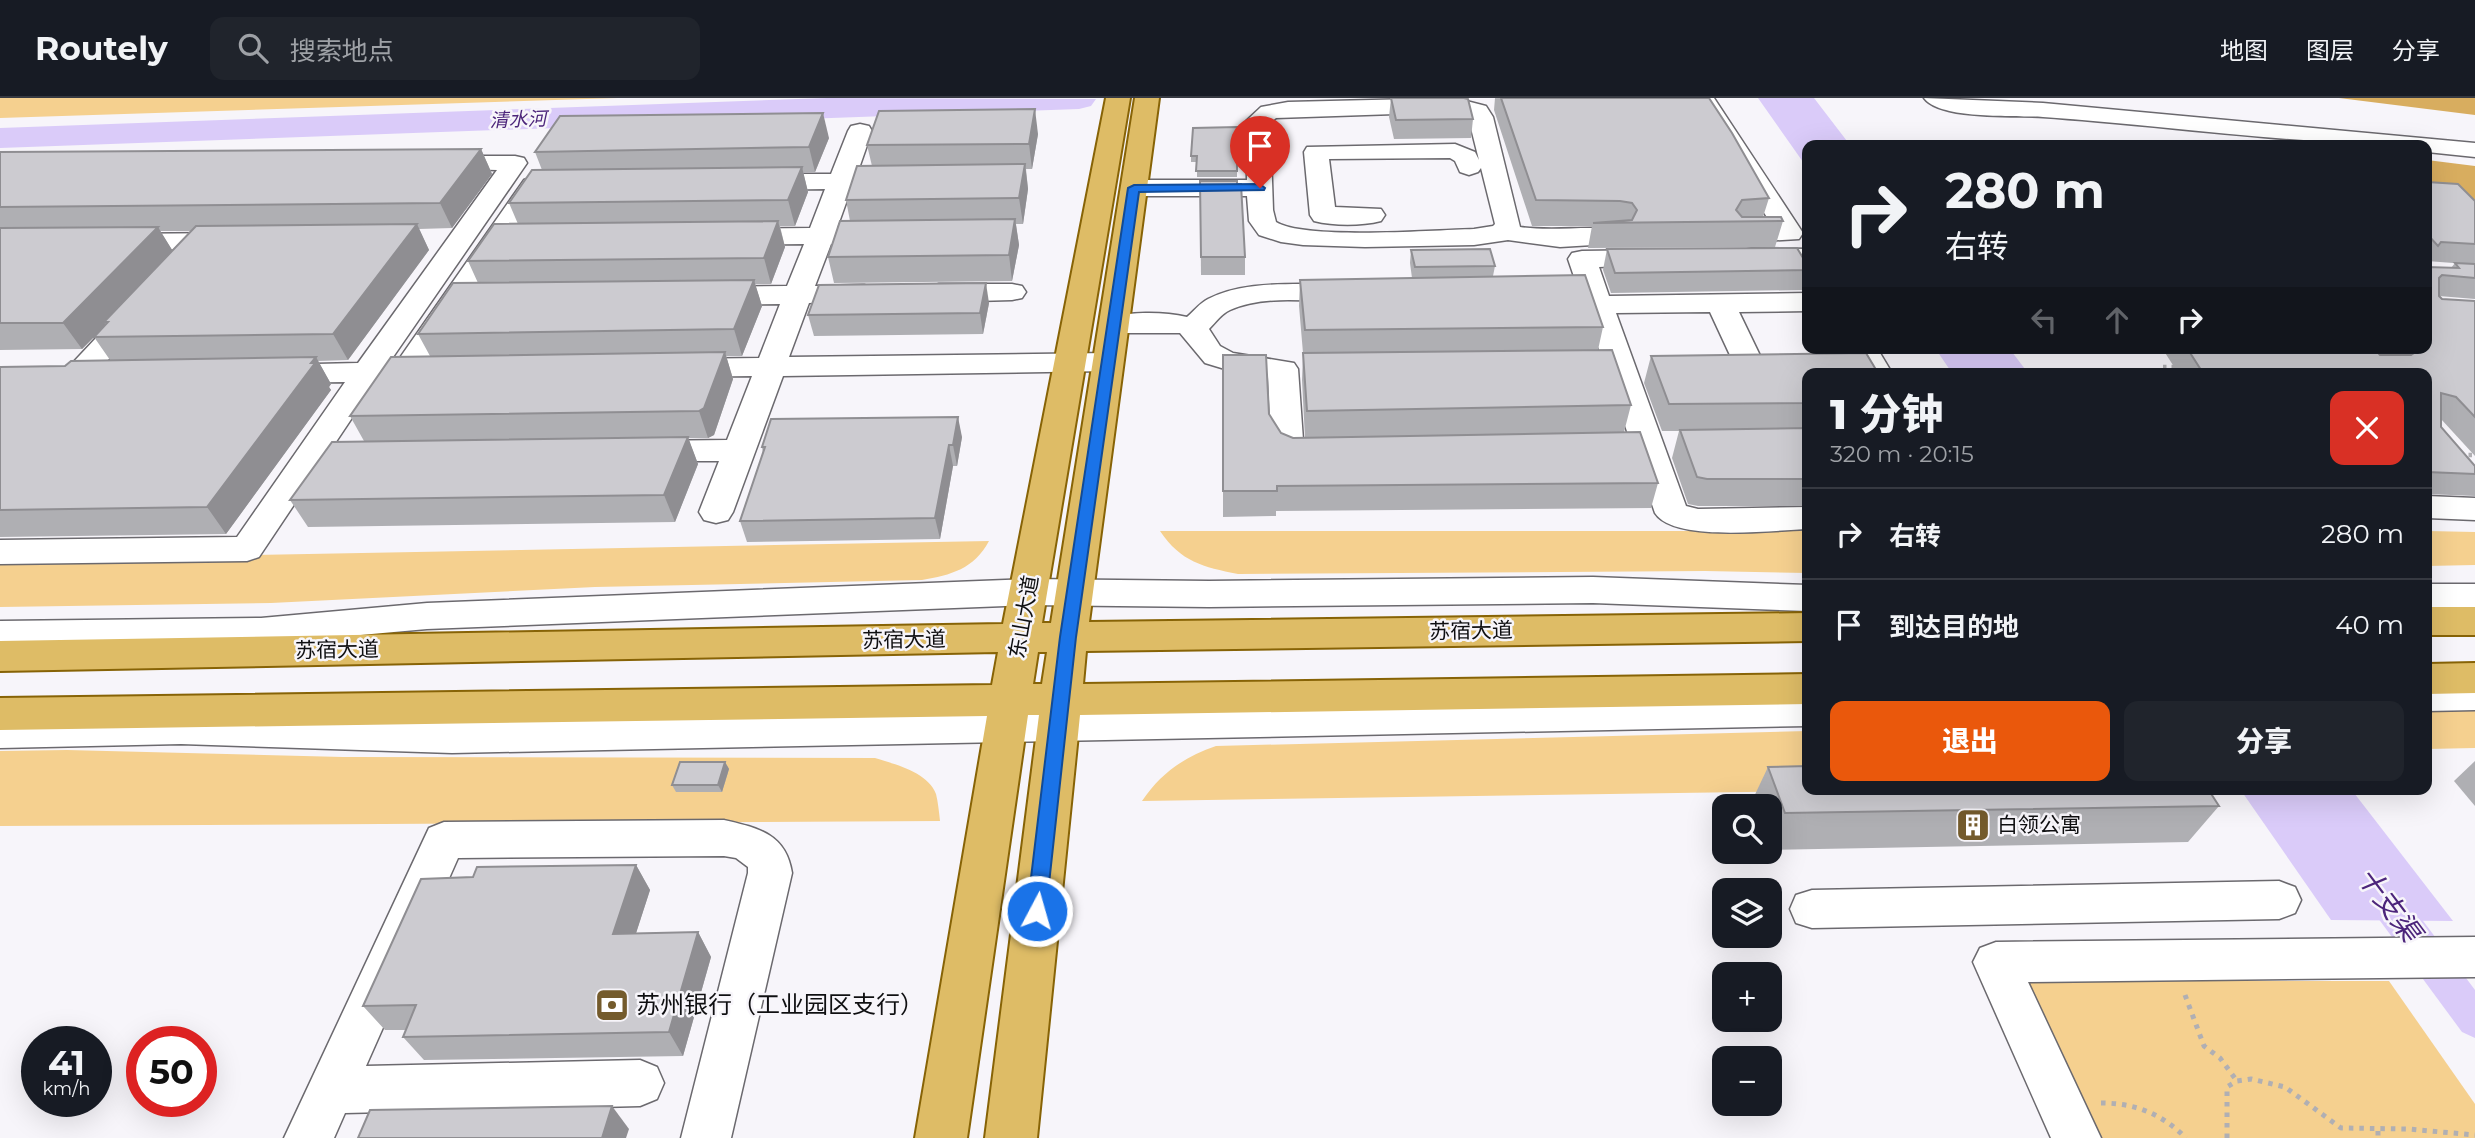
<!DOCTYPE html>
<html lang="zh">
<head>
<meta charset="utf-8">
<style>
  body { margin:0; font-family:Montserrat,"Noto Sans SC",sans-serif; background:#20242c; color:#f1f3f6; height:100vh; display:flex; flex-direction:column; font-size:26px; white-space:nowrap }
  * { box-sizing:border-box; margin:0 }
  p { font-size:23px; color:#9ea1a6 }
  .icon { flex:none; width:38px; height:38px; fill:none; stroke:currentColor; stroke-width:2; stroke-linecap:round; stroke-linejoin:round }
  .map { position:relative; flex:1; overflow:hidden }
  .side { position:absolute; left:1802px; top:270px; width:630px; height:427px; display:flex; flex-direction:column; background:#171b24; border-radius:14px; box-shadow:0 7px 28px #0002 }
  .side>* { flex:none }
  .banner { position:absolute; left:1802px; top:42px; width:630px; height:214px; border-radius:14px; box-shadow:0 7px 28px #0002; background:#171b24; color:#f1f3f6; overflow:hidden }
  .tools { position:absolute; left:1712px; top:696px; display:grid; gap:14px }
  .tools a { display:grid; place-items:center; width:70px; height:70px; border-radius:14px; background:#171b24; box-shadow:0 7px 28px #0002; font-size:35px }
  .speed { position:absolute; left:21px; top:928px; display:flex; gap:14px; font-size:35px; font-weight:700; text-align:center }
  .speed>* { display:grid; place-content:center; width:91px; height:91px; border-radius:50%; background:#171b24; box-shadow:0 7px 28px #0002; line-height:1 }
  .speed small { font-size:18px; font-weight:400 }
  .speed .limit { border:10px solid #d22; background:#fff; color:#111 }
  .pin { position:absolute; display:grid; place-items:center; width:60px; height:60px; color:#fff; margin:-72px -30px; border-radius:50% 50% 50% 0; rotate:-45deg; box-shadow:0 0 7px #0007 }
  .pin .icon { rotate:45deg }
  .me { position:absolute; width:77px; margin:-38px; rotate:6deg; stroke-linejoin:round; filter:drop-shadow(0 0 5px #0008) }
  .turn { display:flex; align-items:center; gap:24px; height:147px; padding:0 28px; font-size:32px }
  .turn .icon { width:91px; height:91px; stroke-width:2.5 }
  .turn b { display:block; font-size:49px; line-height:60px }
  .lanes { display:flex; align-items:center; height:66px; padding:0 28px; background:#0003; justify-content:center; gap:35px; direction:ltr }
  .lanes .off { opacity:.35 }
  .round { display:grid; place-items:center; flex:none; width:74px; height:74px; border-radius:14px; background:#20242c }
  .summary { display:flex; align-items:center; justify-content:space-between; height:119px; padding:0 28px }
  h1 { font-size:42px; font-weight:800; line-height:52px }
  .primary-button { display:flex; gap:14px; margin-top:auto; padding:14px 28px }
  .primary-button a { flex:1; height:80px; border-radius:14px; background:#ea580c; color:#fff; font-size:28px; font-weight:800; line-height:80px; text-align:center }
  .primary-button a+a { background:#20242c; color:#f1f3f6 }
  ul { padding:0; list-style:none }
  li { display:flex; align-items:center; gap:21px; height:91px; padding:0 28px; border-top:2px solid #363941 }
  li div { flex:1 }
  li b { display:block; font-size:26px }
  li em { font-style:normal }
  header { display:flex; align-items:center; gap:42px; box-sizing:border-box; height:98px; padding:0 35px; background:#171b24; border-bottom:2px solid #363941 }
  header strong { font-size:33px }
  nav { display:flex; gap:38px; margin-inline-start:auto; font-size:24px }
  .search { width:490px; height:63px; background:#20242c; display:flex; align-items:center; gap:18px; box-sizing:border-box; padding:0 24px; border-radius:14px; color:#9ea1a6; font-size:26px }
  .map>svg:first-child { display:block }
  .green { fill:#f5d08f }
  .forest { fill:#d8ad5f }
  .water { fill:#dacbf9 }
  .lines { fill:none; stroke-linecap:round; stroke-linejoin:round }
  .canal { fill:#dacbf9; fill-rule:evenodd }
  .river { fill:#dacbf9; fill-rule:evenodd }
  .minor-casing { stroke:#6b696e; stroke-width:3 }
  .major-casing { stroke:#876306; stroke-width:4 }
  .path-far1 { stroke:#b0afb3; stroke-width:4.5; stroke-dasharray:3.5 5; stroke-linecap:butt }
  .path { stroke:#b0afb3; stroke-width:5; stroke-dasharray:4.5 6; stroke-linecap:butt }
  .minor { fill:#fff; fill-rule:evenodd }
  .major { fill:#debc66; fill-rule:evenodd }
  .wall { fill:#afafb3; fill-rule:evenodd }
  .shaded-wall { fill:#8f8e92 }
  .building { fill:#cccbd0; stroke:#8f8e92; stroke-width:2 }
  .route { fill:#1a73e8; stroke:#114b97; stroke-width:2 }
  .labels { text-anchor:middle; stroke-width:5; stroke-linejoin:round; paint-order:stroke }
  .far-water-label { font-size:19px; font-style:italic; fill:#4c257b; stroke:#f7f5fa }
  .street-label { font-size:21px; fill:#0f0f11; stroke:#f7f5fa }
  .poi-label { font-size:21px; fill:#0f0f11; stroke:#f7f5fa; text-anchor:start }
  .near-poi-label { font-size:24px; fill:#0f0f11; stroke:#f7f5fa; text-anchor:start }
  .near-water-label { font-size:28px; font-style:italic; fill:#4c257b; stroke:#f7f5fa }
</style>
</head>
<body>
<header>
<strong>Routely</strong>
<div class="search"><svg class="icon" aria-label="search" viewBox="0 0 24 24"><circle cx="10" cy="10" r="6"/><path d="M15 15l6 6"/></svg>搜索地点</div>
<nav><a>地图</a><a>图层</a><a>分享</a></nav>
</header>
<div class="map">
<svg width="2475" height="1040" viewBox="0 0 2475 1040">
  <rect width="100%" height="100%" fill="#f7f5fa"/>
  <g class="green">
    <path d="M0 0H618L0 20Z"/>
    <path d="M1160 433H1808V475L1705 473 1238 476C1203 469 1181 464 1160 433Z"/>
    <path d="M2427 433 2475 434V467L2427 468Z"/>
    <path d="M989 443C974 471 951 477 922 482L595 489 271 505 0 509V462Z"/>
    <path d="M2427 607H2475V650L2427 651Z"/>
    <path d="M1808 633V691H1940L1142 703C1161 675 1184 659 1216 648Z"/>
    <path d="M67 652 343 659 875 660C894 666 928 674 936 696 938 704 939 714 940 723L0 728V653Z"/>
    <path d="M2026 883H2389L2475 1006V1040H2097Z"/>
  </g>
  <g class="forest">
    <path d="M2339 0H2475V17Z"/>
    <path d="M2427 62 2475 68V127L2427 103Z"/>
  </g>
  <g class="water">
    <path d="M1758 0H1814L1850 47H1808V71Z"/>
    <path d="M1935 250H2009L2028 275H1952Z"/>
    <path d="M2240 691H2351L2453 823 2331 822Z"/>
  </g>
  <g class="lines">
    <path class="canal" d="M2377 775 2390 779 2475 892V940L2462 934 2364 801 2359 790 2364 779Z"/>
    <path class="river" d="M827 0 1096 1 1091 8 1079 11 0 50V30Z"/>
    <g class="minor-casing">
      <g id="minor">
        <path d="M1455 0 1486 8 1493 19 1520 129C1554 134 1596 126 1626 133L1629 139 1626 145 1560 149 1508 142 1474 147 1365 149 1303 147 1281 144 1259 137 1249 123 1247 98H1134L1125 95 1121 90 1125 85 1134 82H1247L1246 23 1261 9 1288 4ZM1455 14 1468 18 1479 62 1475 54 1455 46 1307 49 1304 54 1310 117 1314 123C1334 128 1361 128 1381 123L1385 117 1381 111 1335 109 1329 61 1450 60 1455 63 1460 74 1469 77 1478 74 1481 70 1495 126 1493 128 1474 131C1434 132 1305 142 1276 124L1273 112 1270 25 1276 20Z"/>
        <path d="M1690 0H1714L1803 135 1799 141 1744 144 1735 142 1731 136 1735 130 1772 127Z"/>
        <path d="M1924 0 2043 5 2475 45V59L2427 54V47C2298 47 2171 28 2043 19 2016 17 1940 22 1924 0Z"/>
        <path d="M860 26 869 28 872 33 857 76 910 78 914 83 910 88 851 91 837 130 893 131 897 137 893 143 831 146 815 188 864 187 874 190 878 196 874 202 809 205 789 259 1108 255 1119 258 1123 264 1119 270 1108 273 783 278 733 414 728 422 716 425 704 422 699 414 719 363H645L634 360 629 353 634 346 645 343 727 342 752 278 679 279 668 276 664 270 668 264 679 261 759 260 780 206 708 207 698 204 694 198 698 192 708 189 787 188 804 146 732 147 722 145 719 139 722 133 732 131 810 130 825 91 756 92 747 89 743 84 747 79 756 76H831L848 33 851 28Z"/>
        <path d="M439 58H515L524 60 527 65 382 275 259 459 247 463 0 466V442L237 439 345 284 274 285 263 282 259 276 263 270 274 267 358 265 497 72 430 70 427 65 430 60Z"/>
        <path d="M533 79 556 82 560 87 556 92 541 95 416 280 405 283 394 280 390 274 524 82Z"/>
        <path d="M230 135 240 137 244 143 240 149 230 151 117 152 107 150 103 144 107 138 117 136Z"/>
        <path d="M1754 150 1808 151V167L1744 164 1740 158 1744 152Z"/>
        <path d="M1653 152 1663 154 1667 160 1663 166 1599 169 1609 198 1808 195V213L1739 214 1766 270 1762 276 1751 279 1740 276 1736 270 1710 214 1616 215 1686 408 1698 411 1808 409V431C1774 432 1674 445 1655 415L1568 161 1572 155 1582 153Z"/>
        <path d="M939 186H1012L1022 188 1026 194 1022 200 1012 202 939 204 929 201 925 195 929 189Z"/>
        <path d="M1301 186 1360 189 1364 195 1360 201 1350 204C1312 204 1265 196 1230 212 1221 216 1216 224 1209 231L1220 248 1233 255 1294 265 1298 271 1303 342H1323L1334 345 1339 352 1334 359C1321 363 1294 368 1282 360 1277 358 1274 350 1271 346L1268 279 1238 275 1205 265 1180 235H1114L1104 232 1099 226 1104 220C1129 214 1162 213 1187 219 1194 213 1200 205 1208 201 1236 187 1270 186 1301 186Z"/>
        <path d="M135 206 145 209 149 215 145 221 88 284 77 287 66 284 62 278 66 272 125 209Z"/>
        <path d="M1847 250H1877L1892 275H1862Z"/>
        <path d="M2427 398 2475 400V422L2427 420Z"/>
        <path d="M1593 479 1808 487V513L1593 505 1209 509 1028 507 427 531 261 546 0 551V523L261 520 427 505 1028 481 1209 483Z"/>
        <rect x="2427" y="486" width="48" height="26"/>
        <path d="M2475 582V612L2427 613V583Z"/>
        <path d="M1808 598V628L452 655 181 646 0 650V620L181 616 452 623Z"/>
        <path d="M724 722C759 730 786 736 792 775L731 1040H681L748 775V769L736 760 724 758 458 760 366 968 640 962 657 969 664 985 657 1001 640 1008 345 1015 334 1040H284L429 730 444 724Z"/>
        <path d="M2279 783 2295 789 2301 802 2295 815 2279 821 1812 830 1796 825 1790 811 1796 797 1812 792Z"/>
        <path d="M2475 839V879L2028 884 2101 1040H2051L1973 864 1980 850 1996 844Z"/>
      </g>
    </g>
    <g class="major-casing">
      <g id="major">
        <path d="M1106 0H1130L1042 525H1051L1135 0H1159L1089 524 1808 515V543L1086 553 1083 586 1808 576V606L1080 617 1037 1040H985L1039 617H1028L967 1040H915L987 618 0 632V600L992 587 998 554 0 573V543L1003 526ZM1038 554H1047L1042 586H1033Z"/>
        <rect x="2427" y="509" width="48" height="28"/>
        <path d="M2475 565V595L2427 596V566Z"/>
      </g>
    </g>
    <g class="path-far1">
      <path d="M2163 269H2180"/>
      <path d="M2460 357H2475"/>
    </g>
    <g class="path">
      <path d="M2185 897 2204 948 2220 960 2237 983"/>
      <path d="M2101 1005C2135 1005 2162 1016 2186 1040"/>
      <path d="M2378 1033V1040"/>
      <path d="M2227 1040V989L2237 983 2251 981 2285 989 2341 1030 2408 1031 2475 1037"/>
    </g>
    <use href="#minor" class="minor"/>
    <use href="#major" class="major"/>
  </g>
  <g class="wall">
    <path d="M1391 0 1473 21 1471 40 1394 41 1389 19Z"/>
    <path d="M1495 0H1709L1769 100 1763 119 1783 123 1775 149 1588 150 1592 128H1532L1494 12Z"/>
    <path d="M1237 29V79H1197V64H1191V58Z"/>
    <path d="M1038 36 1032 71H1026L1028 91 1023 126H1016L1019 147 1012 183 834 185 828 159 850 123 846 102 872 68 867 47Z"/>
    <path d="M829 40 815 74H803L808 94 795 128H780L785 149 771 186H755L762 208 742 258H726L733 281 714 337 708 340H688L698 366 675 424 308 429 290 402 364 343 350 318 430 258 418 236 478 185 468 163 518 126 509 105 542 72 535 54Z"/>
    <path d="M481 51 492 76 452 130 419 131 429 152 348 262 318 263 331 286 329 289 331 292 226 436 0 439V269L65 268 110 262 94 239 82 251 0 252V54ZM160 133H191L172 152Z"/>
    <path d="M1200 83 1245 159V177H1201Z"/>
    <path d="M2427 84 2475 103V201L2439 198 2442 201 2475 203V358L2441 321V329L2475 368V398L2427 396V275H2178L2162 250H2374L2380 257H2384L2378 250H2427V169L2451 170 2455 165 2466 166 2427 163Z"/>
    <path d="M1607 151 1808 172V180L1803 192 1611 195 1603 172Z"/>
    <path d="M1411 152 1495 168 1493 178 1603 229 1598 252 1631 307 1624 334 1658 385 1651 410 1276 413V418L1223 419V257L1269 316 1281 335 1293 340H1305L1302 282 1303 255 1299 208 1300 182 1412 180 1410 165Z"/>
    <path d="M989 205 983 236 814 238 808 217Z"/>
    <path d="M1651 258 1808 275V408H1698L1688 406 1672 360 1679 333H1662L1644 285Z"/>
    <path d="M962 339 957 368H953L940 441 747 444 740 423 763 355 762 349Z"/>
    <path d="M2475 663V708L2454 683Z"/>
    <path d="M725 664 729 671 722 694H676L672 687Z"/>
    <path d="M1768 669 2219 708 2188 744 1769 752V709H1753L1751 705Z"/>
    <path d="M636 767 650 792 636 835 698 834 711 859 683 958 424 962 403 939 406 932H385L363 908 473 779Z"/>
  </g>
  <g class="shaded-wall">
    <path d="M1035 11 1038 36 1032 71 1029 46Z"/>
    <path d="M823 15 829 40 815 74 809 49Z"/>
    <path d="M481 51 492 76 452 130 440 105Z"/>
    <path d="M1025 66 1028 91 1023 126 1019 100Z"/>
    <path d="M802 69 808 94 795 128 788 102Z"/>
    <path d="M1015 121 1019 147 1012 183 1009 157Z"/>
    <path d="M778 123 785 149 771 186 764 160Z"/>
    <path d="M417 126 429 152 348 262 333 236Z"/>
    <path d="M158 129 174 155 104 224 106 227 82 251 63 225Z"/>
    <path d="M754 182 762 208 742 258 734 231Z"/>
    <path d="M986 185 989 205 983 236 980 215Z"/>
    <path d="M725 254 733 281 714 337 708 340 699 313Z"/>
    <path d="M316 259 331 286 329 289 331 292 226 436 207 409Z"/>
    <path d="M958 319 962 339 957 368 953 347Z"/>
    <path d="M688 339 698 366 675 424 664 397Z"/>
    <path d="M949 347 953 368 940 441 935 420Z"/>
    <path d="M725 664 729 671 722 694 718 687Z"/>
    <path d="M636 767 650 792 628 860 613 836Z"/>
    <path d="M698 834 711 859 683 958 669 934Z"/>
    <path d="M612 1008 629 1031 626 1040H602Z"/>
  </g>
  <g class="building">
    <path d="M1391 0H1464L1468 1 1473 21 1396 22Z"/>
    <path d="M1501 0H1709L1732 35 1769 100 1742 102 1736 112 1742 119H1781L1783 123 1593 125 1632 122 1637 112 1632 105 1620 103 1536 102Z"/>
    <path d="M1035 11 1029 46 867 47 879 13Z"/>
    <path d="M823 15 809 49 535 54 560 18Z"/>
    <path d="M1237 29V73H1196L1197 58H1191L1193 30Z"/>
    <path d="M481 51 440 105 0 109V54Z"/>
    <path d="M1025 66 1019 100 846 102 857 68Z"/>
    <path d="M802 69 788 102 509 105 532 72Z"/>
    <path d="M1200 83H1237V86H1241L1245 159H1201Z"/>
    <path d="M2427 84 2458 86 2475 103V146L2441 144 2438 148 2427 136Z"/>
    <path d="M1015 121 1009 157 828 159 840 123Z"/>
    <path d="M778 123 764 160 468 163 494 126Z"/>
    <path d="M417 126 333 236 94 239 108 224H104L196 128Z"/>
    <path d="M158 129 63 225H0V130Z"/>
    <path d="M1797 150 1808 168V172L1615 175 1607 151Z"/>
    <path d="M1490 151 1495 168 1415 169 1411 152Z"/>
    <path d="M2455 165 2475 166V180L2442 177 2439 180V198L2442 201 2475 203V319L2456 299 2441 295V329L2475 368V376L2427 374V275H2203L2187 250H2374L2380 257H2411L2414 255 2410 250H2427V169L2459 170Z"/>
    <path d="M1585 177 1603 229 1305 232 1300 182Z"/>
    <path d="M754 182 734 231 418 236 453 185Z"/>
    <path d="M986 185 980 215 808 217 819 187Z"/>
    <path d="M1612 252 1631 307 1307 313 1303 255Z"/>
    <path d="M725 254 704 310 699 313 350 318 391 259Z"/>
    <path d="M1866 255 1878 275H1808V305L1669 306 1651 258Z"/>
    <path d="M1223 257H1266L1269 316 1281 335 1293 340 1640 334 1658 385 1277 388V393H1223Z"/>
    <path d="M316 259 311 265H315L207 409 0 412V269L65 268 71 263Z"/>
    <path d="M958 319 953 347H949L935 420 740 423 765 349H762L771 321Z"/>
    <path d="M1808 330V381H1707L1697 379 1680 332Z"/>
    <path d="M688 339 664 397 290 402 332 344Z"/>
    <path d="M680 664H725L718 687H672Z"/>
    <path d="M1808 668V691H2208L2219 708 1785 715 1768 669Z"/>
    <path d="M636 767 613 836 698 834 669 934 403 939 416 907 363 908 421 781 473 779 477 769Z"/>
    <path d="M612 1008 602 1040H358L370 1012Z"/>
  </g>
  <path class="route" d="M1260 86 1265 90 1264 92 1139 94 1076 539 1046 813 1043 819 1037 821 1030 819 1027 813 1060 539 1128 90 1134 87Z"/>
  <defs>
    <g id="building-square" transform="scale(1.75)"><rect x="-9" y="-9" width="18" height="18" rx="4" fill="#745b2c" stroke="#f7f5fa"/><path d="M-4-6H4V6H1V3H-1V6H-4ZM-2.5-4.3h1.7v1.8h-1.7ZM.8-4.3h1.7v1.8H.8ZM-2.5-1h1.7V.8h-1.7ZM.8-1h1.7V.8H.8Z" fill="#fff"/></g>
    <g id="bank-square" transform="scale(1.75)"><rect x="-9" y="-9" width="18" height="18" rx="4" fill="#745b2c" stroke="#f7f5fa"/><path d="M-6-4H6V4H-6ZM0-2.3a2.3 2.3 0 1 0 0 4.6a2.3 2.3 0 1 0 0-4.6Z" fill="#fff"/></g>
  </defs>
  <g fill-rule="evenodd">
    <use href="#building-square" x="1973" y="727"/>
    <use href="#bank-square" x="612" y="907"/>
  </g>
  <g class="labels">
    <g class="far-water-label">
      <text transform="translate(518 21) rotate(-2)" y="7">清水河</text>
    </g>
    <g class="street-label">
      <text transform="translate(1024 519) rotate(-80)" y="7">东山大道</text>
      <text transform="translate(1471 533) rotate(-1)" y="7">苏宿大道</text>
      <text transform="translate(904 542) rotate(-1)" y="7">苏宿大道</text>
      <text transform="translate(337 552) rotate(-1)" y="7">苏宿大道</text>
    </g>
    <g class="poi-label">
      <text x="1997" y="734">白领公寓</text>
    </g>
    <g class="near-poi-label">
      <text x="636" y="915">苏州银行（工业园区支行）</text>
    </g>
    <g class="near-water-label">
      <text transform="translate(2389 806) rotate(53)" y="10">十支渠</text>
    </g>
  </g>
</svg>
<div class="tools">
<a><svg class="icon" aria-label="search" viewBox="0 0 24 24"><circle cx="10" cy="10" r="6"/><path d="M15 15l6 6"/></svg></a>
<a><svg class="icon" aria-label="layers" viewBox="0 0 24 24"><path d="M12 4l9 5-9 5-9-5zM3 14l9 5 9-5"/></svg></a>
<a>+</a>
<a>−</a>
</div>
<div class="speed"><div>41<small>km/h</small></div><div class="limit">50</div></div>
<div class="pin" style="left:1260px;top:90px;background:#d93025"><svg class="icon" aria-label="arrive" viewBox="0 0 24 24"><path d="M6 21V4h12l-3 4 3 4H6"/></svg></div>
<svg class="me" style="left:1037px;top:813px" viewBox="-20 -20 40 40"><circle r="17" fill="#1a73e8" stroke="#fff" stroke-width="3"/><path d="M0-11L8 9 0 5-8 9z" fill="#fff"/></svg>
<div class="banner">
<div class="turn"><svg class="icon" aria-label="right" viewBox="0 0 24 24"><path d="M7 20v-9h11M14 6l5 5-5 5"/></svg><div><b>280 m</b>右转</div></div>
<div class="lanes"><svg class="icon off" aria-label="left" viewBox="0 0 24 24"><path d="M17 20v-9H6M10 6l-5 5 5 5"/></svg><svg class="icon off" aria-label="ahead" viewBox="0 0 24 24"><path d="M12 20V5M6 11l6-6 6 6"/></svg><svg class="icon" aria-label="right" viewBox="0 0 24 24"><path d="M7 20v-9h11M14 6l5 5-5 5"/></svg></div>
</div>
<section class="side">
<div class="summary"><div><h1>1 分钟</h1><p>320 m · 20:15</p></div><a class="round" style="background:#d93025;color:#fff"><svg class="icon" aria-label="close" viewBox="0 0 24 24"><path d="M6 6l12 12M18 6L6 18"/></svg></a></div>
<ul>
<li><svg class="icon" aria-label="right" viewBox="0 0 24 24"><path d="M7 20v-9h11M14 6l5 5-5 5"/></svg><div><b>右转</b></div><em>280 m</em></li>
<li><svg class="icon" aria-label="arrive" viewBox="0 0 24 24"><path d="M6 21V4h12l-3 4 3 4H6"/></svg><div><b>到达目的地</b></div><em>40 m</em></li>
</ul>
<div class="primary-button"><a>退出</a><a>分享</a></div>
</section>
</div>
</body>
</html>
